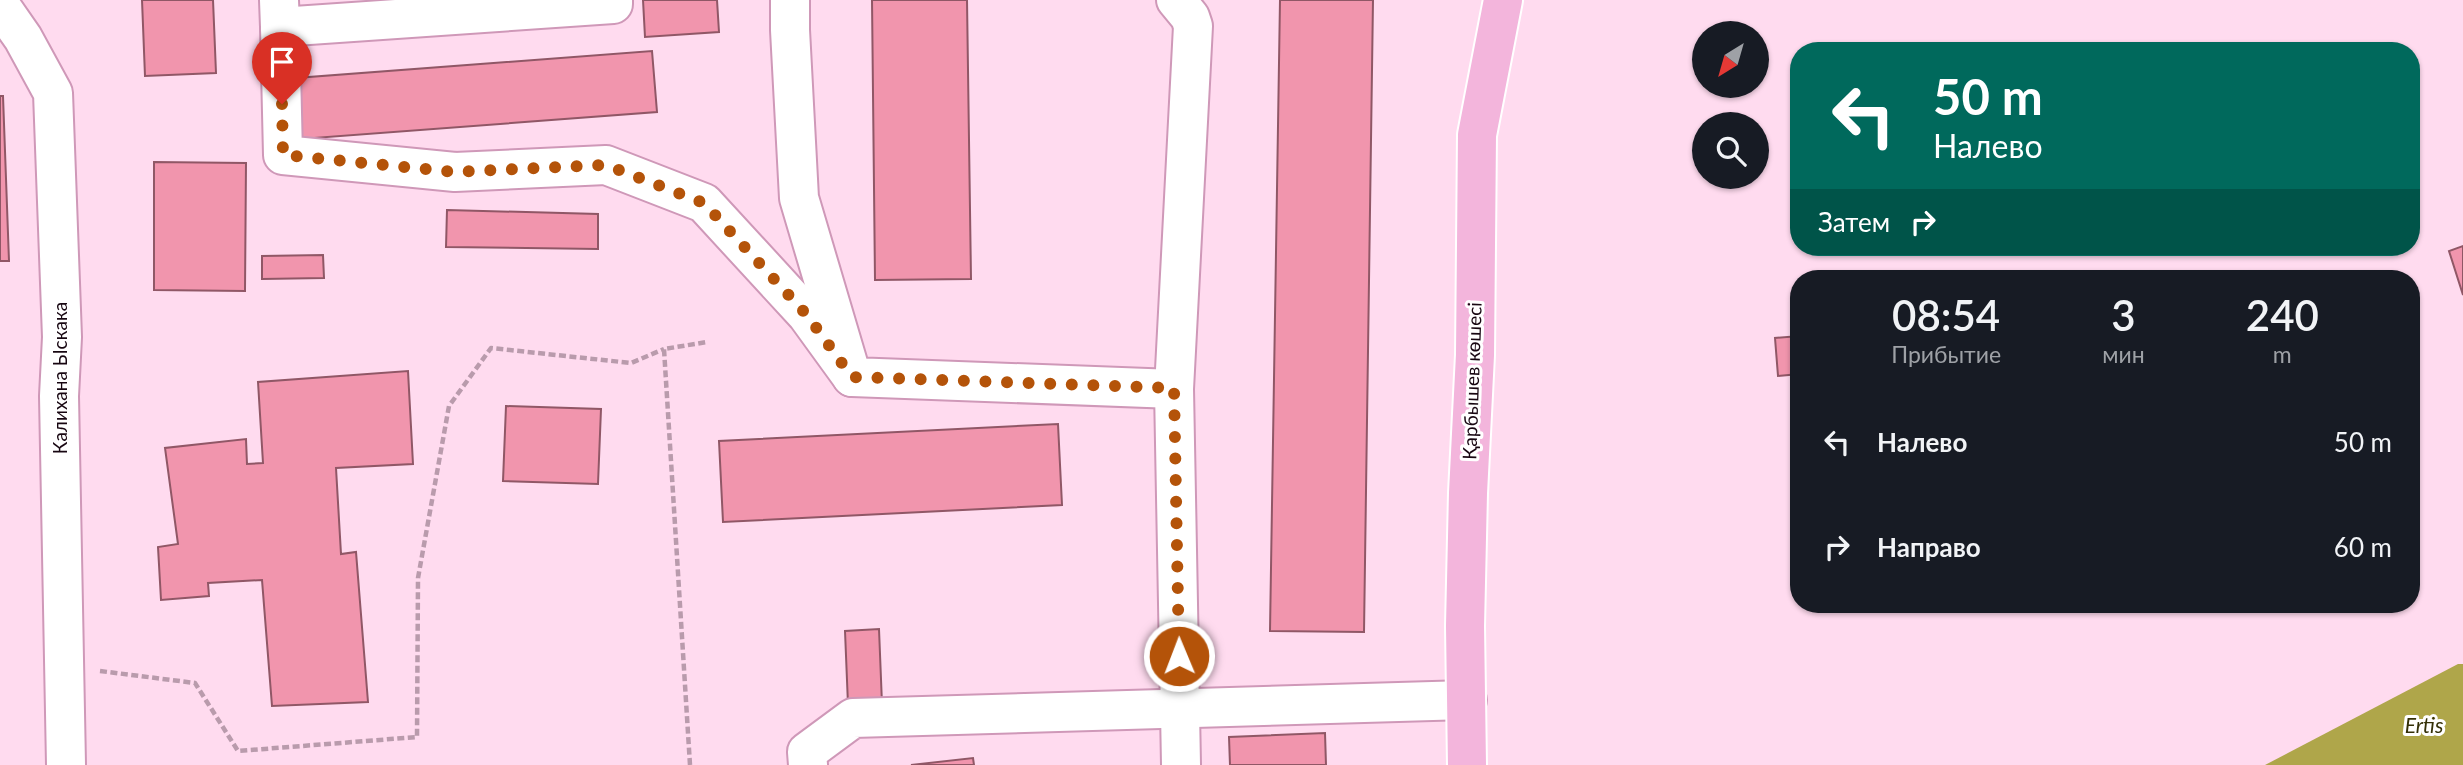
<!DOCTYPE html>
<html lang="ru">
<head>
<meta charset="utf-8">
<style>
  body { margin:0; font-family:Lato,sans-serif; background:#20242c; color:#f1f3f6; height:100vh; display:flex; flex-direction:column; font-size:26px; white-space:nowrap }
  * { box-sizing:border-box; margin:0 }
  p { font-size:23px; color:#9ea1a6 }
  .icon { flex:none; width:38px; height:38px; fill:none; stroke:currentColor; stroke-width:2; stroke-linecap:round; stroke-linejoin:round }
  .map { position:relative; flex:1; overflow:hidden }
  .panel { position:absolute; left:1790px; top:270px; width:630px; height:343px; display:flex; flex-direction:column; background:#171b24; border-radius:28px; box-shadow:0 2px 5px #0004 }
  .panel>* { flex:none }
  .hud { position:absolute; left:1790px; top:42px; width:630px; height:214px; border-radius:28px; box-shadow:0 2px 5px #0004; background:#00695c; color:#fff; overflow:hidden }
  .needle { width:46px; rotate:217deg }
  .buttons { position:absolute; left:1692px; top:21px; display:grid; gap:14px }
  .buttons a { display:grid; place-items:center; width:77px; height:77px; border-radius:50%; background:#171b24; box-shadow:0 2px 5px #0004; font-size:35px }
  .pin { position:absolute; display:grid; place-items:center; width:60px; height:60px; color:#fff; margin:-72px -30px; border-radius:50% 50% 50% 0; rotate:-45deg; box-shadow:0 0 7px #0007 }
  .pin .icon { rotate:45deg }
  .me { position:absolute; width:77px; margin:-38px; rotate:359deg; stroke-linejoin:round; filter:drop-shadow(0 0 5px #0008) }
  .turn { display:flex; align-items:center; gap:24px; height:147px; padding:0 28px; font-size:32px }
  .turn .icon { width:91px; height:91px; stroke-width:2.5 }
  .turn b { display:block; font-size:49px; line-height:60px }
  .then { display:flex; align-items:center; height:66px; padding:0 28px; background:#0003; gap:14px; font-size:26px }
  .eta { display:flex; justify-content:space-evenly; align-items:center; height:119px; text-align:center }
  .eta b { font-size:42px; font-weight:600; line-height:49px }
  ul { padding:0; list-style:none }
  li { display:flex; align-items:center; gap:21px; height:105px; padding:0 28px }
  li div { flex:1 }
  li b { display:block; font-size:26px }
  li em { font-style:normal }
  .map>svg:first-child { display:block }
  .water { fill:#afa64a }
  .building { fill:#f195ad; stroke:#905766; stroke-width:2 }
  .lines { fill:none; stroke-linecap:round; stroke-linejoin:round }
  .minor-casing { stroke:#cf98b8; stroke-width:42 }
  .major-casing { stroke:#fff; stroke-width:42 }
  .path { stroke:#b99bac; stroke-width:4.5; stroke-dasharray:7 3.5; stroke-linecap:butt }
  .minor { stroke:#fff; stroke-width:38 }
  .major { stroke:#f3b5dc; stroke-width:38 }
  .route { stroke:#b45309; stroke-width:12; stroke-dasharray:0 21.6 }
  .labels { text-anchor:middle; stroke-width:6; stroke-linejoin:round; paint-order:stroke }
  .street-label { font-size:19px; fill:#170611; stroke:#fff }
  .water-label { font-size:21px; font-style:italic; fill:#343007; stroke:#fff }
</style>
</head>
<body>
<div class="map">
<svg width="2463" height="765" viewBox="0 0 2463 765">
  <rect width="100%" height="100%" fill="#ffdbef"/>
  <path class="water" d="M2458 664H2463V765H2265Z"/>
  <g class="building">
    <path d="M142 0H213L216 73 145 76Z"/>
    <path d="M643 0H717L719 32 645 37Z"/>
    <path d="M872 0H967L971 279 875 280Z"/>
    <path d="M1280 0H1373L1364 632 1270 631Z"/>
    <path d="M652 51 657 112 301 139 296 78Z"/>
    <path d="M0 96H3L9 261H0Z"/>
    <path d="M154 162 246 163 245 291 154 290Z"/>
    <path d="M447 210 598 214V249L446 247Z"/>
    <path d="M2463 246V295L2449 251Z"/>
    <path d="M323 255 324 278 262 279V256Z"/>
    <path d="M1799 336V374L1778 376 1775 338Z"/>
    <path d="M408 371 413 464 336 468 341 554 356 552 368 702 272 706 262 580 208 583 209 596 161 600 158 547 178 544 165 448 246 439 247 464 263 463 258 382Z"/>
    <path d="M506 406 601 409 598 484 503 481Z"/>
    <path d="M1058 424 1062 505 723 522 719 441Z"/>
    <path d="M879 629 882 704 848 705 845 631Z"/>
    <path d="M1325 733 1326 765H1230L1229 737Z"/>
    <path d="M973 758 974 765H911Z"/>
  </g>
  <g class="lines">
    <g class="minor-casing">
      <g id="minor">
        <path d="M279 0 280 27 613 4V0"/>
        <path d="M790 0V30L799 198 852 377 1174 389"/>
        <path d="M1176 0 1190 17 1193 26 1174 389 1181 765"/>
        <path d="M0 5 23 38 53 93 62 337 59 396 66 765"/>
        <path d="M280 27 283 155 455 172 606 165 704 203 807 315 852 377"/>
        <path d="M808 765 807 752 853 718 1467 700"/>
      </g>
    </g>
    <g class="major-casing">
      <path id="major" d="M1467 765 1465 626 1468 493 1475 355 1477 135 1503 0"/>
    </g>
    <g class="path">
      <path d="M100 671 195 683 238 751 417 737 418 578 449 406 491 348 631 363 664 349"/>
      <path d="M690 765 664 349 707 342"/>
    </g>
    <use href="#minor" class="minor"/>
    <use href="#major" class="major"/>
  </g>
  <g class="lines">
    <path class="route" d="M282 104 283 155 455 172 606 165 704 203 807 315 852 377 1174 388 1179 656"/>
  </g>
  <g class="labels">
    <g class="street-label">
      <text transform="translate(60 378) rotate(-90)" y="7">Калихана Ыскака</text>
      <text transform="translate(1472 381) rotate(-88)" y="7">Қарбышев көшесі</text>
    </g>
    <g class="water-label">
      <text x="2424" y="733">Ertis</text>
    </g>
  </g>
</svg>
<div class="buttons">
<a><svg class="needle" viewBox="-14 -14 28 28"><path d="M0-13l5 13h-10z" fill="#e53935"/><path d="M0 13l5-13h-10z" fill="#9ea1a6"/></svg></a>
<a><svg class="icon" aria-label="search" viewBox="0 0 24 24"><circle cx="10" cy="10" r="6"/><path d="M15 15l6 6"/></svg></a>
</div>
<div class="pin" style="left:282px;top:104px;background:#d93025"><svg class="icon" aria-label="arrive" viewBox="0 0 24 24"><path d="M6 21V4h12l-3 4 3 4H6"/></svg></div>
<svg class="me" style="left:1179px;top:656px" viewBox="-20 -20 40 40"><circle r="17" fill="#b45309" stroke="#fff" stroke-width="3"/><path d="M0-11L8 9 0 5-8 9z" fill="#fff"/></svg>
<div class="hud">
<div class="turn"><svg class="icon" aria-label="left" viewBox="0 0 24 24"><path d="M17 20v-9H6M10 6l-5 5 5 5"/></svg><div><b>50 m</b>Налево</div></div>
<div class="then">Затем<svg class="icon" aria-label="right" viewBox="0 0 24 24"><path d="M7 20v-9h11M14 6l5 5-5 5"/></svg></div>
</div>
<section class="panel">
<div class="eta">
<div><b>08:54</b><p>Прибытие</p></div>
<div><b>3</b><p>мин</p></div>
<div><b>240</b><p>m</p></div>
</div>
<ul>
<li><svg class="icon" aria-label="left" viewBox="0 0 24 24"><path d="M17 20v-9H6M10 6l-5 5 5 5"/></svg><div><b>Налево</b></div><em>50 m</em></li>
<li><svg class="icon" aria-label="right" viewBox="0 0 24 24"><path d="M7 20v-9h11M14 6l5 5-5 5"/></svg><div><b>Направо</b></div><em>60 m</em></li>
</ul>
</section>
</div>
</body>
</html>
